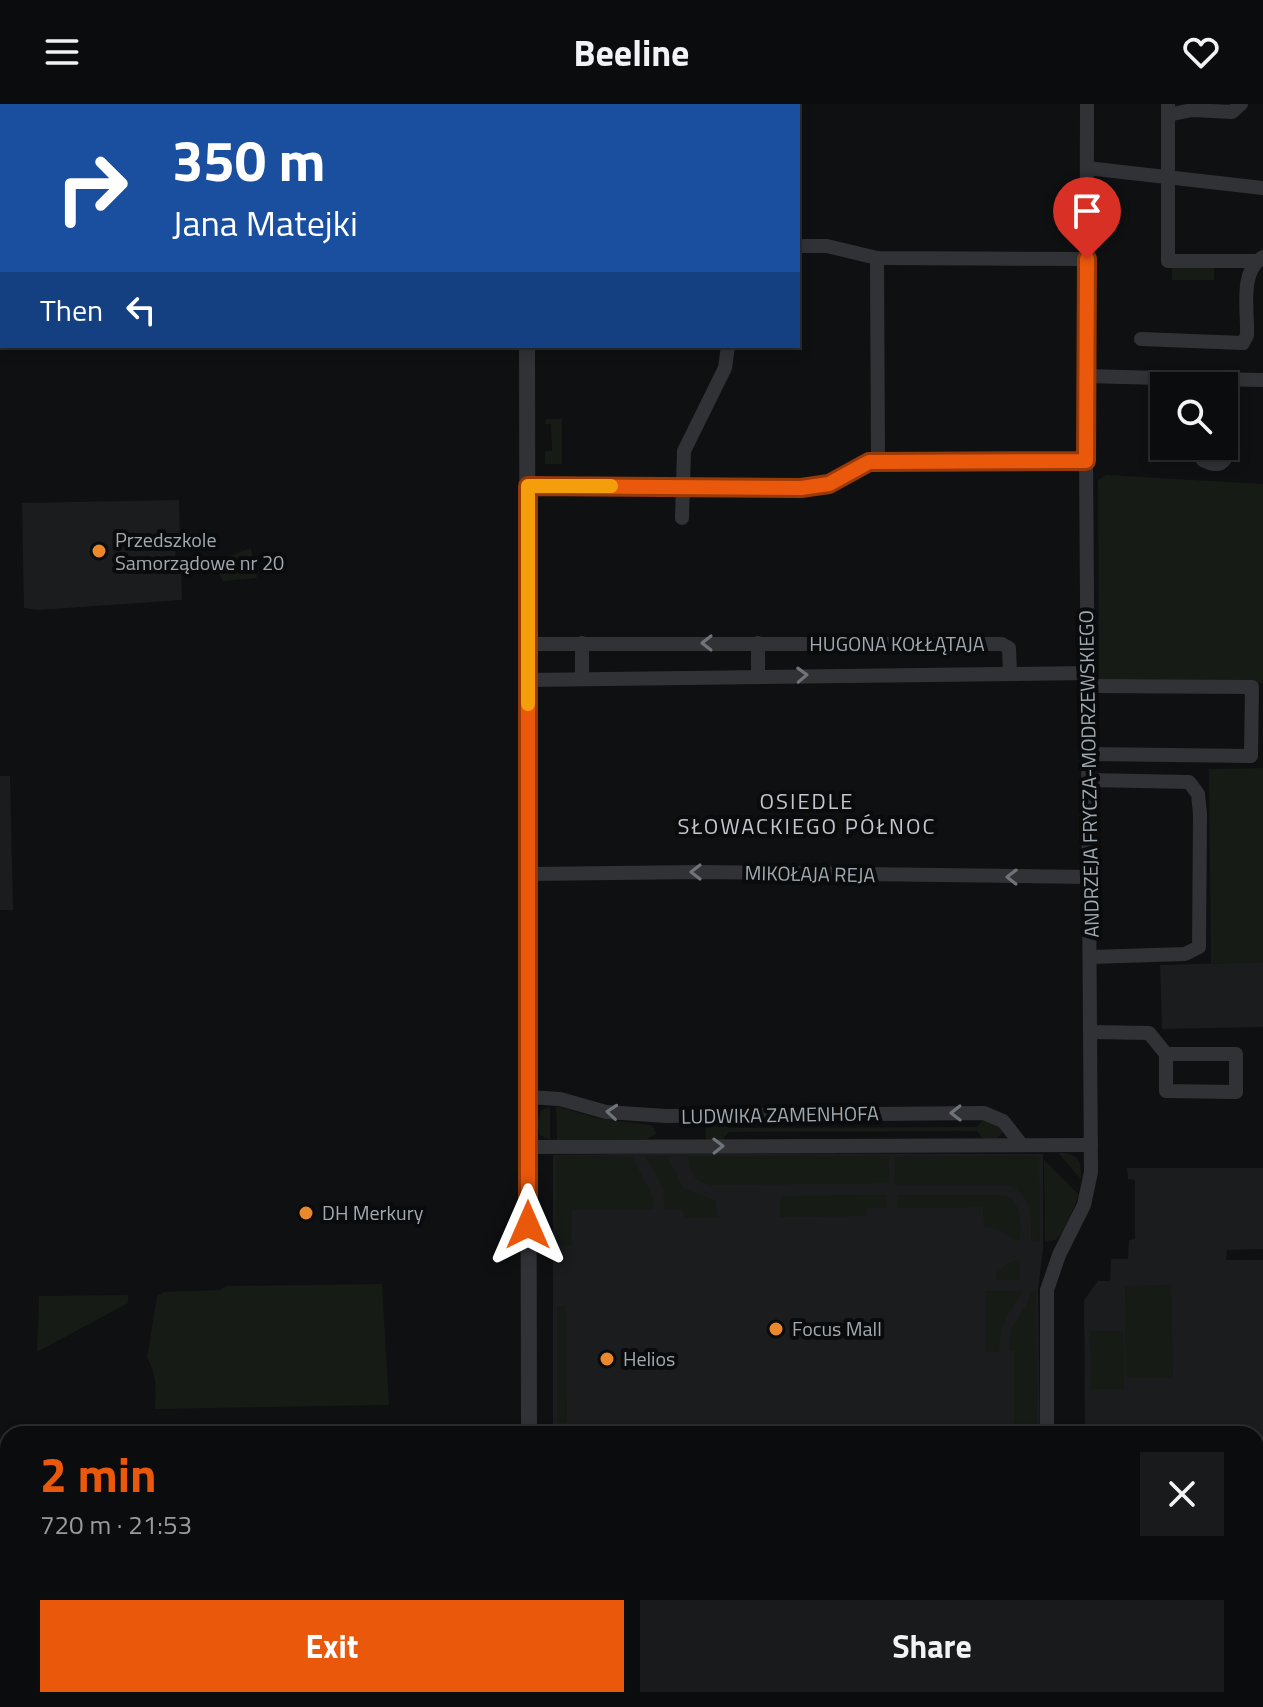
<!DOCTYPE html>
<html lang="en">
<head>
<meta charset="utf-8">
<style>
  body { margin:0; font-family:"Titillium Web",sans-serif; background:#191a1b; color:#f1f3f6; height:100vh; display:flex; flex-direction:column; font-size:30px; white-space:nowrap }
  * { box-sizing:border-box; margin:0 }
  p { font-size:26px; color:#9a9b9d }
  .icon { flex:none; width:44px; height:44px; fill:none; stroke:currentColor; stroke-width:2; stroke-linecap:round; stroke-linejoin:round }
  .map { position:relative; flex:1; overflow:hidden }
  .sheet { position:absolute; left:0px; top:1322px; width:1264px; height:282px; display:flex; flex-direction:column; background:#0b0c0d; border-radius:24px 24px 0 0; box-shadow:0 4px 12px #0003,0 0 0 2px #2b2c2e }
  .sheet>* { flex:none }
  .top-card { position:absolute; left:0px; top:0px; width:800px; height:244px; box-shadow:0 4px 12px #0003,0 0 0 2px #2b2c2e; background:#1a4fa0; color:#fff; overflow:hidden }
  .tools { position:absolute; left:1150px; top:268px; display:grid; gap:16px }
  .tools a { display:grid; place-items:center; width:88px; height:88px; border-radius:0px; background:#0b0c0d; box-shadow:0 4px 12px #0003,0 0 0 2px #2b2c2e; font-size:40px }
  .pin { position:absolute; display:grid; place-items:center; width:68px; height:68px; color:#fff; margin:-82px -34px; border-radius:50% 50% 50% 0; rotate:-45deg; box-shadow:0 0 8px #0007 }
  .pin .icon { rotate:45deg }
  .me { position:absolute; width:88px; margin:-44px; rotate:0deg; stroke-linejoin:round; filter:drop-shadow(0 0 6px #0008) }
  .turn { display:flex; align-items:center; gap:28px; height:168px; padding:0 40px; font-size:36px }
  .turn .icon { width:104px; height:104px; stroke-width:2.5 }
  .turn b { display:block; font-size:56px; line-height:68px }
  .then { display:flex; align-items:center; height:76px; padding:0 40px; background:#0003; gap:16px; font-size:30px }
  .round { display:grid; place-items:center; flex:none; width:84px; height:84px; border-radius:0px; background:#191a1b }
  .headline { display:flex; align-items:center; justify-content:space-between; height:136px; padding:0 40px }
  h1 { font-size:48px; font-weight:700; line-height:60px; color:#ea580c }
  .cta { display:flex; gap:16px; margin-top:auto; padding:16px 40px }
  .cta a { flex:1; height:92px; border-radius:0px; background:#ea580c; color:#fff; font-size:32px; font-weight:700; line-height:92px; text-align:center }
  .cta a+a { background:#191a1b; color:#f1f3f6 }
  header { display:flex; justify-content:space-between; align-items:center; height:104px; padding:0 40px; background:#0b0c0d; font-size:36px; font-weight:700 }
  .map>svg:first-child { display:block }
  .built { fill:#1b1c1e }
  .green { fill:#161b16 }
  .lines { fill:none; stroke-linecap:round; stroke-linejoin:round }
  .minor { stroke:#313236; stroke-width:14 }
  .tertiary { stroke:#313236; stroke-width:16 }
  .oneway { stroke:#6f737a }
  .route-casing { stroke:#983908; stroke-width:20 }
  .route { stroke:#ea580c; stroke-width:14 }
  .slow { stroke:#f59e0b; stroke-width:14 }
  .poi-dot { fill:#eb882d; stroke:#0a0b0c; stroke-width:3 }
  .labels { text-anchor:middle; stroke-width:8; stroke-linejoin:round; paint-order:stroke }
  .poi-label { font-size:20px; fill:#a1a9b1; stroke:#0a0b0c; text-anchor:start }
  .street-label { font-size:20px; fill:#a1a9b1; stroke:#0a0b0c }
  .neighbourhood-label { font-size:22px; letter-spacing:2px; fill:#c2c7ce; stroke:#0a0b0c }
</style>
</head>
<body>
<header><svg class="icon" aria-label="menu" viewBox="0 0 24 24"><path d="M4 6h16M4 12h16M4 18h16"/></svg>Beeline<svg class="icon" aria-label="heart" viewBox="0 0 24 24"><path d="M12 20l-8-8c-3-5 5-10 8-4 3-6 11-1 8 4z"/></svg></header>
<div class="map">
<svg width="1263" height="1603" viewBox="0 0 1263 1603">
  <rect width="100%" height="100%" fill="#0f1011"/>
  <g class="built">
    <path d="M179 396 180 435 175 436 176 459H181L182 496 37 506 24 504 22 399Z"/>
    <path d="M0 672H10L13 806H0Z"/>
    <path d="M1263 858V923L1162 925 1160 861Z"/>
    <path d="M674 1049 1043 1050V1145L1038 1186 1040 1330H553V1051Z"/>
    <path d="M1127 1064H1263V1145L1227 1146 1226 1156H1263V1486H1256V1330H1085L1084 1196 1098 1177H1110L1111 1155H1128L1129 1136 1135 1135V1076L1128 1075Z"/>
  </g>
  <g class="green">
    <path d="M1214 162V176H1172V163Z"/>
    <path d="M546 315H562V360H545V347H552L551 320H545Z"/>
    <path d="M1106 371 1263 380V579L1099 580 1098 376Z"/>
    <path d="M251 444 257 474 223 477 213 458Z"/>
    <path d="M1263 664V858L1211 860 1209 665Z"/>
    <path d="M556 1002 597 1014 650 1021 654 1024 656 1030 648 1035 557 1036Z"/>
    <path d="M550 1003V1036L540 1031 537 1020 541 1006Z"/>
    <path d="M983 1016H996L1003 1028 997 1035 982 1034 977 1027 729 1028 722 1036H706L705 1017H722L729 1024 977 1023Z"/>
    <path d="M1058 1049C1078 1048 1082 1057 1081 1075Z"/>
    <path d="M558 1052 632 1053 653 1093V1105L572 1106 571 1142 556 1141V1056Z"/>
    <path d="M667 1052 684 1085 715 1096 718 1113 684 1114 683 1105 665 1106 663 1084 646 1053Z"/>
    <path d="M688 1052H889V1079L711 1081C695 1078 689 1068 688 1052Z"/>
    <path d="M1039 1052 1040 1137 1031 1138C1031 1115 1034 1094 1011 1082L894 1081 895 1053Z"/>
    <path d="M1044 1056 1079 1091 1063 1128 1055 1136 1045 1138Z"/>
    <path d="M887 1091V1104H867L866 1112 780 1113V1096L783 1092Z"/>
    <path d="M897 1091H1004C1024 1101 1020 1117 1020 1137 1005 1133 1003 1123 984 1123L983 1103 897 1104Z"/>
    <path d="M1020 1156V1176H996V1169L1012 1157Z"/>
    <path d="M382 1180 389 1301 155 1305C156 1286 157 1270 147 1254L157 1192 164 1188 219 1186 226 1182Z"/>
    <path d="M1171 1181 1173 1274 1126 1273 1125 1182Z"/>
    <path d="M985 1187H1021C1018 1199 1010 1205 1005 1216 1000 1226 1000 1237 999 1248L985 1247Z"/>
    <path d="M1031 1187H1036L1037 1330H1014V1247L1009 1246 1011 1225 1027 1200Z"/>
    <path d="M128 1191V1199L37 1248 39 1192Z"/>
    <path d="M557 1202H566L567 1319H557Z"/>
    <path d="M1090 1227H1123L1124 1285H1091Z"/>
  </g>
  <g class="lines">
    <g class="minor">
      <path d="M1168 0V157H1256"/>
      <path d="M1168 11 1192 6 1232 8 1241 0"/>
      <path d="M1087 64 1263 84"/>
      <path d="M798 142H827L877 154 1087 155"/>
      <path d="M877 154 878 358"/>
      <path d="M1141 235 1243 239 1247 231C1248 206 1239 167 1263 153"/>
      <path d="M1086 272 1160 274V325H1164"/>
      <path d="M1160 274 1263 276"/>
      <path d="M1196 342 1203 356C1224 367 1228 354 1229 336L1224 329"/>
      <path d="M528 382 801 384 825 381 869 358 1086 357"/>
      <path d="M682 414 684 347 725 264 728 242"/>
      <path d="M582 539V575"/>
      <path d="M758 539V573"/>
      <path d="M529 540H1002L1009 544 1010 570"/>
      <path d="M528 576 1088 569"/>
      <path d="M1088 582 1252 583 1251 652 1089 650"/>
      <path d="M1089 676 1189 678 1198 690 1200 710 1199 843 1185 850 1091 853"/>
      <path d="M529 770 700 768 1090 773"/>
      <path d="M1091 928 1149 929 1166 950H1236V988L1166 987V950"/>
      <path d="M528 993 560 995 606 1008 666 1012 984 1009 1003 1017 1021 1040"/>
      <path d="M528 1043 1091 1041"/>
      <path d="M1047 1330V1186L1059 1151 1084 1101 1091 1068 1086 351 1087 0"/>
    </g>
    <g class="tertiary">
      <path d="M526 0V2"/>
      <path d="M527 242 529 1330"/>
      <path d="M0 1482H8"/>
      <path d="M1256 1532 1263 1533"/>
      <path d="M531 1603V1596"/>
    </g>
  </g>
  <defs><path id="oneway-chevron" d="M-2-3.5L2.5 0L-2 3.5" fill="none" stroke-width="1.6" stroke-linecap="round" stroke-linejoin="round" transform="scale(2)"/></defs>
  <g class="oneway">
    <use href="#oneway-chevron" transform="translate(707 539) rotate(180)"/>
    <use href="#oneway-chevron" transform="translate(802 571) rotate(-2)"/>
    <use href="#oneway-chevron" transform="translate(696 768) rotate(180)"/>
    <use href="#oneway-chevron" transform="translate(1012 773) rotate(-179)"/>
    <use href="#oneway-chevron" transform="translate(612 1008) rotate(-175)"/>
    <use href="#oneway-chevron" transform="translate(956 1009) rotate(179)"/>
    <use href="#oneway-chevron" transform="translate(718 1042) rotate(-1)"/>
  </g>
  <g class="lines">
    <g class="route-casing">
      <path id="route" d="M528 1121V382L801 384 829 380 869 358 1086 357 1087 155"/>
    </g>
    <use href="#route" class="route"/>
    <path class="slow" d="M528 600V382H611"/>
  </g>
  <g class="poi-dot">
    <circle cx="99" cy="447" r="8"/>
    <circle cx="306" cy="1109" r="8"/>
    <circle cx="776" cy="1225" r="8"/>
    <circle cx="607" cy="1255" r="8"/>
  </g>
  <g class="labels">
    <g class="poi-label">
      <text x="115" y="443">Przedszkole<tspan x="115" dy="23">Samorządowe nr 20</tspan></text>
      <text x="322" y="1116">DH Merkury</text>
      <text x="792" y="1232">Focus Mall</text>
      <text x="623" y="1262">Helios</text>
    </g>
    <g class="street-label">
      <text x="897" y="547">HUGONA KOŁŁĄTAJA</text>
      <text transform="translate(1089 670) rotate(-91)" y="7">ANDRZEJA FRYCZA-MODRZEWSKIEGO</text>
      <text transform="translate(810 770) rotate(1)" y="7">MIKOŁAJA REJA</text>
      <text transform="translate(780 1011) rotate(-1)" y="7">LUDWIKA ZAMENHOFA</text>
    </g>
    <g class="neighbourhood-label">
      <text x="807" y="705">OSIEDLE<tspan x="807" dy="25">SŁOWACKIEGO PÓŁNOC</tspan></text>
    </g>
  </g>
</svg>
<div class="tools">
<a><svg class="icon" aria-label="search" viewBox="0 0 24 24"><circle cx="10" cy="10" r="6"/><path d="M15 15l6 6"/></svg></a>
</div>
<div class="pin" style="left:1087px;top:155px;background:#d93025"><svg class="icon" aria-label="arrive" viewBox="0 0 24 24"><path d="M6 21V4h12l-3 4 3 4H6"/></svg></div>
<svg class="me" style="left:528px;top:1121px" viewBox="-20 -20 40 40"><path d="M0-17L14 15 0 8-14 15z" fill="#ea580c" stroke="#fff" stroke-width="4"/></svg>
<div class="top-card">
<div class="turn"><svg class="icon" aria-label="right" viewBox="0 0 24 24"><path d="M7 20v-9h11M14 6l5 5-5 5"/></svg><div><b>350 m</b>Jana Matejki</div></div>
<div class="then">Then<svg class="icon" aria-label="left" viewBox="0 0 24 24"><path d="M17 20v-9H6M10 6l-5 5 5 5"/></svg></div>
</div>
<section class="sheet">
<div class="headline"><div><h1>2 min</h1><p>720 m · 21:53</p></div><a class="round"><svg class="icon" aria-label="close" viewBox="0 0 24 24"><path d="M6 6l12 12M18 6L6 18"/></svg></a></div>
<div class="cta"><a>Exit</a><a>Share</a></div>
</section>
</div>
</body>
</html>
